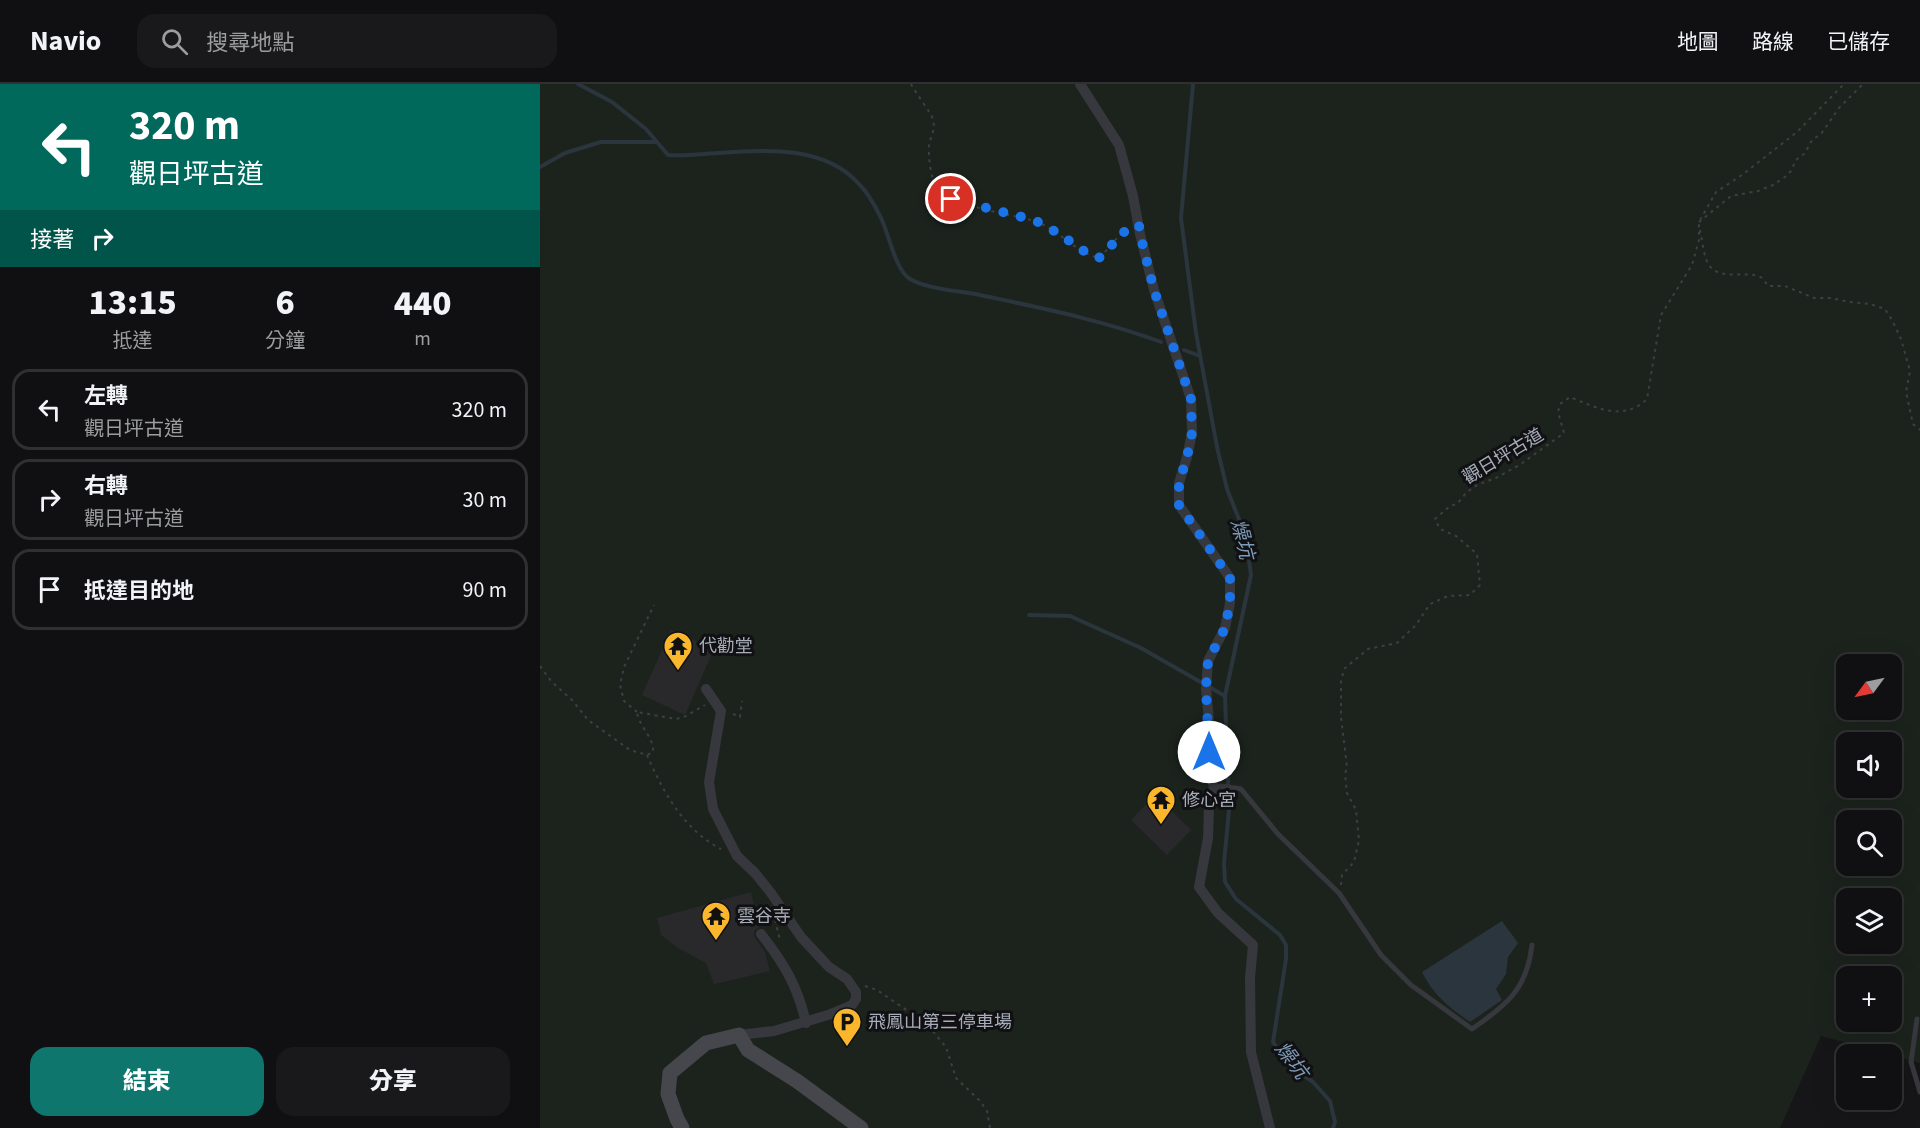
<!DOCTYPE html>
<html lang="zh-TW">
<head>
<meta charset="utf-8">
<style>
  body { margin:0; font-family:"Source Sans 3","Noto Sans TC",sans-serif; background:#19191b; color:#f1f3f6; height:100vh; display:flex; flex-direction:column; font-size:22px; white-space:nowrap }
  * { box-sizing:border-box; margin:0 }
  p { font-size:20px; color:#9c9d9f }
  .icon { flex:none; width:33px; height:33px; fill:none; stroke:currentColor; stroke-width:2; stroke-linecap:round; stroke-linejoin:round }
  .map { position:relative; flex:1; overflow:hidden }
  .sheet { display:flex; flex-direction:column; background:#101012; width:540px }
  .sheet>* { flex:none }
  .guide { background:#00695c; color:#fff; overflow:hidden }
  .needle { width:39px; rotate:237deg }
  .controls { position:absolute; left:1296px; top:570px; display:grid; gap:12px }
  .controls a { display:grid; place-items:center; width:66px; height:66px; border-radius:12px; background:#101012; box-shadow:0 6px 24px #0002,0 0 0 2px #303032; font-size:30px }
  .pin { position:absolute; display:grid; place-items:center; width:51px; height:51px; color:#fff; margin:-26px; border:3px solid #fff; border-radius:50%; box-shadow:0 2px 6px #0007 }
  .me { position:absolute; width:66px; margin:-33px; rotate:0deg; stroke-linejoin:round; filter:drop-shadow(0 0 4px #0008) }
  .turn { display:flex; align-items:center; gap:21px; height:126px; padding:0 30px; font-size:27px }
  .turn .icon { width:78px; height:78px; stroke-width:2.5 }
  .turn b { display:block; font-size:42px; line-height:51px }
  .then { display:flex; align-items:center; height:57px; padding:0 30px; background:#0003; gap:12px; font-size:22px }
  .eta { display:flex; justify-content:space-evenly; align-items:center; height:102px; text-align:center }
  .eta b { font-size:36px; font-weight:800; line-height:42px }
  .primary-button { display:flex; gap:12px; margin-top:auto; padding:12px 30px }
  .primary-button a { flex:1; height:69px; border-radius:18px; background:#0f766e; color:#fff; font-size:24px; font-weight:800; line-height:69px; text-align:center }
  .primary-button a+a { background:#19191b; color:#f1f3f6 }
  ul { padding:0; list-style:none }
  li { display:flex; align-items:center; gap:18px; height:81px; margin:0 12px 9px; padding:0 18px; border:3px solid #303032; border-radius:18px }
  li div { flex:1 }
  li b { display:block; font-size:22px }
  li em { font-style:normal }
  header { display:flex; align-items:center; gap:36px; box-sizing:border-box; height:84px; padding:0 30px; background:#101012; border-bottom:2px solid #303032 }
  header strong { font-size:28px }
  nav { display:flex; gap:33px; margin-inline-start:auto; font-size:21px }
  .search { width:420px; height:54px; background:#19191b; display:flex; align-items:center; gap:15px; box-sizing:border-box; padding:0 21px; border-radius:18px; color:#9c9d9f; font-size:22px }
  main { display:flex; flex:1; min-height:0 }
  .map>svg:first-child { display:block }
  .green { fill:#1c231d; fill-rule:evenodd }
  .water { fill:#2b353d }
  .lines { fill:none; stroke-linecap:round; stroke-linejoin:round }
  .stream { stroke:#2b353d; stroke-width:4 }
  .building { fill:#29292c }
  .path { stroke:#3d3f44; stroke-width:2; stroke-dasharray:3 4.5; stroke-linecap:butt }
  .lane { stroke:#37383d; stroke-width:5 }
  .street { stroke:#37383d; stroke-width:10 }
  .secondary { stroke:#45474d; stroke-width:15 }
  .route { stroke:#1a73e8; stroke-width:10; stroke-dasharray:0 18 }
  .labels { text-anchor:middle; stroke-width:6; stroke-linejoin:round; paint-order:stroke }
  .street-label { font-size:18px; fill:#a7adb9; stroke:#111113 }
  .poi-label { font-size:18px; fill:#a7adb9; stroke:#111113; text-anchor:start }
  .water-label { font-size:20px; font-style:italic; fill:#7d9ab6; stroke:#111113 }
</style>
</head>
<body>
<header>
<strong>Navio</strong>
<div class="search"><svg class="icon" aria-label="search" viewBox="0 0 24 24"><circle cx="10" cy="10" r="6"/><path d="M15 15l6 6"/></svg>搜尋地點</div>
<nav><a>地圖</a><a>路線</a><a>已儲存</a></nav>
</header>
<main>
<section class="sheet">
<div class="guide">
<div class="turn"><svg class="icon" aria-label="left" viewBox="0 0 24 24"><path d="M17 20v-9H6M10 6l-5 5 5 5"/></svg><div><b>320 m</b>觀日坪古道</div></div>
<div class="then">接著<svg class="icon" aria-label="right" viewBox="0 0 24 24"><path d="M7 20v-9h11M14 6l5 5-5 5"/></svg></div>
</div>
<div class="eta">
<div><b>13:15</b><p>抵達</p></div>
<div><b>6</b><p>分鐘</p></div>
<div><b>440</b><p>m</p></div>
</div>
<ul>
<li><svg class="icon" aria-label="left" viewBox="0 0 24 24"><path d="M17 20v-9H6M10 6l-5 5 5 5"/></svg><div><b>左轉</b><p>觀日坪古道</p></div><em>320 m</em></li>
<li><svg class="icon" aria-label="right" viewBox="0 0 24 24"><path d="M7 20v-9h11M14 6l5 5-5 5"/></svg><div><b>右轉</b><p>觀日坪古道</p></div><em>30 m</em></li>
<li><svg class="icon" aria-label="arrive" viewBox="0 0 24 24"><path d="M6 21V4h12l-3 4 3 4H6"/></svg><div><b>抵達目的地</b></div><em>90 m</em></li>
</ul>
<div class="primary-button"><a>結束</a><a>分享</a></div>
</section>
<div class="map">
<svg width="1380" height="1044" viewBox="0 0 1380 1044">
  <rect width="100%" height="100%" fill="#161618"/>
  <path class="green" d="M0 0H1380V979L1281 952 1240 1044H0ZM1306 580H1352V626H1306ZM1306 658H1352V704H1306ZM1306 736H1352V782H1306ZM1306 814H1352V860H1306ZM1306 892H1352V938H1306Z"/>
  <path class="water" d="M962 837 978 859 968 873 966 890 956 905 962 916 930 938C908 922 895 913 882 888Z"/>
  <g class="lines">
    <g class="stream">
      <path d="M38 0 72 18 106 45 128 71C146 72 161 70 178 69 226 66 284 61 319 100 327 108 334 120 339 130 349 147 354 185 370 195 386 205 421 207 440 211 501 224 562 236 621 258"/>
      <path d="M653 0 641 134 656 249 677 363 687 405 706 453 711 491 685 612 689 726 684 779 685 798 696 815 740 851 746 861V875L733 958 741 970 754 985 773 998 790 1017 795 1038 793 1044"/>
      <path d="M0 83 25 69 61 58H117"/>
      <path d="M644 266 660 272"/>
      <path d="M489 531 530 532 601 564 685 612"/>
    </g>
  </g>
  <g class="building">
    <path d="M131 546 174 565 145 631 102 611Z"/>
    <path d="M615 711 651 746 627 771 591 736Z"/>
    <path d="M211 808 219 843 214 847V852L225 868 230 887 174 900 166 879 138 864 121 851 117 834Z"/>
  </g>
  <g class="lines">
    <g class="path">
      <path d="M371 0C375 8 391 29 393 35 396 46 390 53 389 62 388 71 391 95 396 103 406 121 470 130 491 136 516 142 534 168 559 174 569 165 576 152 588 146"/>
      <path d="M1159 138 1191 112 1218 107 1233 101 1245 93 1251 87 1256 76 1265 69 1272 56 1281 50 1299 24 1323 0"/>
      <path d="M1160 146C1162 155 1163 166 1166 175 1175 201 1206 184 1222 194 1224 196 1226 199 1228 202H1245L1274 214H1291L1309 218 1330 220 1345 225 1352 236 1361 255 1370 287 1366 308 1373 340 1380 346"/>
      <path d="M0 582 11 597 33 617 48 636 90 666 107 671 113 668C114 653 99 643 97 628L136 635 144 633 165 621"/>
      <path d="M97 628 84 617 80 601 84 583 114 521"/>
      <path d="M193 630 200 633 202 617"/>
      <path d="M107 671C123 708 144 746 181 765"/>
      <path d="M801 801 802 791 814 778 819 756 816 726 807 709 805 690 807 683 801 633V598L804 585 828 565 857 559 876 541 890 520 908 512 930 511 940 501 937 470 916 452 900 445 895 435 910 422 917 420 926 409 937 401 956 394 981 380 1024 349 1018 328 1020 320 1030 313C1057 324 1083 338 1107 315L1121 231 1152 181 1159 156V138L1176 108 1202 91 1257 48 1304 0"/>
      <path d="M235 836 240 856"/>
      <path d="M325 902 337 906 387 940 406 963 416 994 440 1017 447 1027 450 1044"/>
    </g>
    <g class="lane">
      <path d="M674 703 681 702 701 705 738 750 799 809 841 871 871 901 932 945C967 921 987 905 992 861"/>
      <path d="M1377 935 1371 978 1380 1008"/>
    </g>
    <g class="street">
      <path d="M540 0 579 61 593 112 600 150 614 206 651 315 652 349 647 373 639 399V421L690 494V519L685 544 668 577 666 604 669 637 670 690 674 703 669 722 668 754 659 803 678 829 713 861 710 894 711 968 730 1044"/>
      <path d="M166 605 181 627 169 698 173 725 197 772 215 789 231 809 261 853 289 883 307 895 316 908V915L312 921 288 931 234 947 199 951"/>
      <path d="M221 850C244 879 258 903 266 939"/>
    </g>
    <path class="secondary" d="M142 1044 137 1035 128 1010 130 989 166 959 199 951 208 966 257 997 321 1044"/>
  </g>
  <g class="lines">
    <path class="route" d="M411 115 494 136 518 149 551 172 559 174 568 166 580 150 599 141 600 150 614 206 651 315 652 349 647 373 639 399V421L690 494V519L685 544 668 577 666 604 669 668"/>
  </g>
  <defs>
    <g id="temple-pin" transform="scale(1.5)"><path d="M0 17L-7.5 6A9.5 9.5 0 1 1 7.5 6Z" fill="#fbb72b" stroke="#111113"/><path d="M0-6L5-2H3V0L6.5 2.5H4V6H1.5V3h-3V6H-4V2.5H-6.5L-3 0V-2H-5Z" fill="#111"/></g>
    <g id="parking-pin" transform="scale(1.5)"><path d="M0 17L-7.5 6A9.5 9.5 0 1 1 7.5 6Z" fill="#fbb72b" stroke="#111113"/><path d="M-3.5-5.5H1a3.5 3.5 0 0 1 0 7H-1V5.5H-3.5ZM-1-3.4V-.6H.8a1.4 1.4 0 0 0 0-2.8Z" fill="#111"/></g>
  </defs>
  <g fill-rule="evenodd">
    <use href="#temple-pin" x="138" y="562"/>
    <use href="#temple-pin" x="621" y="716"/>
    <use href="#temple-pin" x="176" y="832"/>
    <use href="#parking-pin" x="307" y="938"/>
  </g>
  <g class="labels">
    <g class="street-label">
      <text transform="translate(963 372) rotate(-31)" y="6">觀日坪古道</text>
    </g>
    <g class="poi-label">
      <text x="159" y="568">代勸堂</text>
      <text x="642" y="722">修心宮</text>
      <text x="197" y="838">雲谷寺</text>
      <text x="328" y="944">飛鳳山第三停車場</text>
    </g>
    <g class="water-label">
      <text transform="translate(703 455) rotate(76)" y="7">燥坑</text>
      <text transform="translate(752 976) rotate(53)" y="7">燥坑</text>
    </g>
  </g>
</svg>
<div class="controls">
<a><svg class="needle" viewBox="-14 -14 28 28"><path d="M0-13l5 13h-10z" fill="#e53935"/><path d="M0 13l5-13h-10z" fill="#9c9d9f"/></svg></a>
<a><svg class="icon" aria-label="sound" viewBox="0 0 24 24"><path d="M4 9h4l5-4v14l-5-4H4zM17 9q2 3 0 6"/></svg></a>
<a><svg class="icon" aria-label="search" viewBox="0 0 24 24"><circle cx="10" cy="10" r="6"/><path d="M15 15l6 6"/></svg></a>
<a><svg class="icon" aria-label="layers" viewBox="0 0 24 24"><path d="M12 4l9 5-9 5-9-5zM3 14l9 5 9-5"/></svg></a>
<a>+</a>
<a>−</a>
</div>
<div class="pin" style="left:411px;top:115px;background:#d93025"><svg class="icon" aria-label="arrive" viewBox="0 0 24 24"><path d="M6 21V4h12l-3 4 3 4H6"/></svg></div>
<svg class="me" style="left:669px;top:668px" viewBox="-20 -20 40 40"><circle r="19" fill="#fff"/><path d="M0-13L10 11 0 6-10 11z" fill="#1a73e8"/></svg>
</div>
</main>
</body>
</html>
